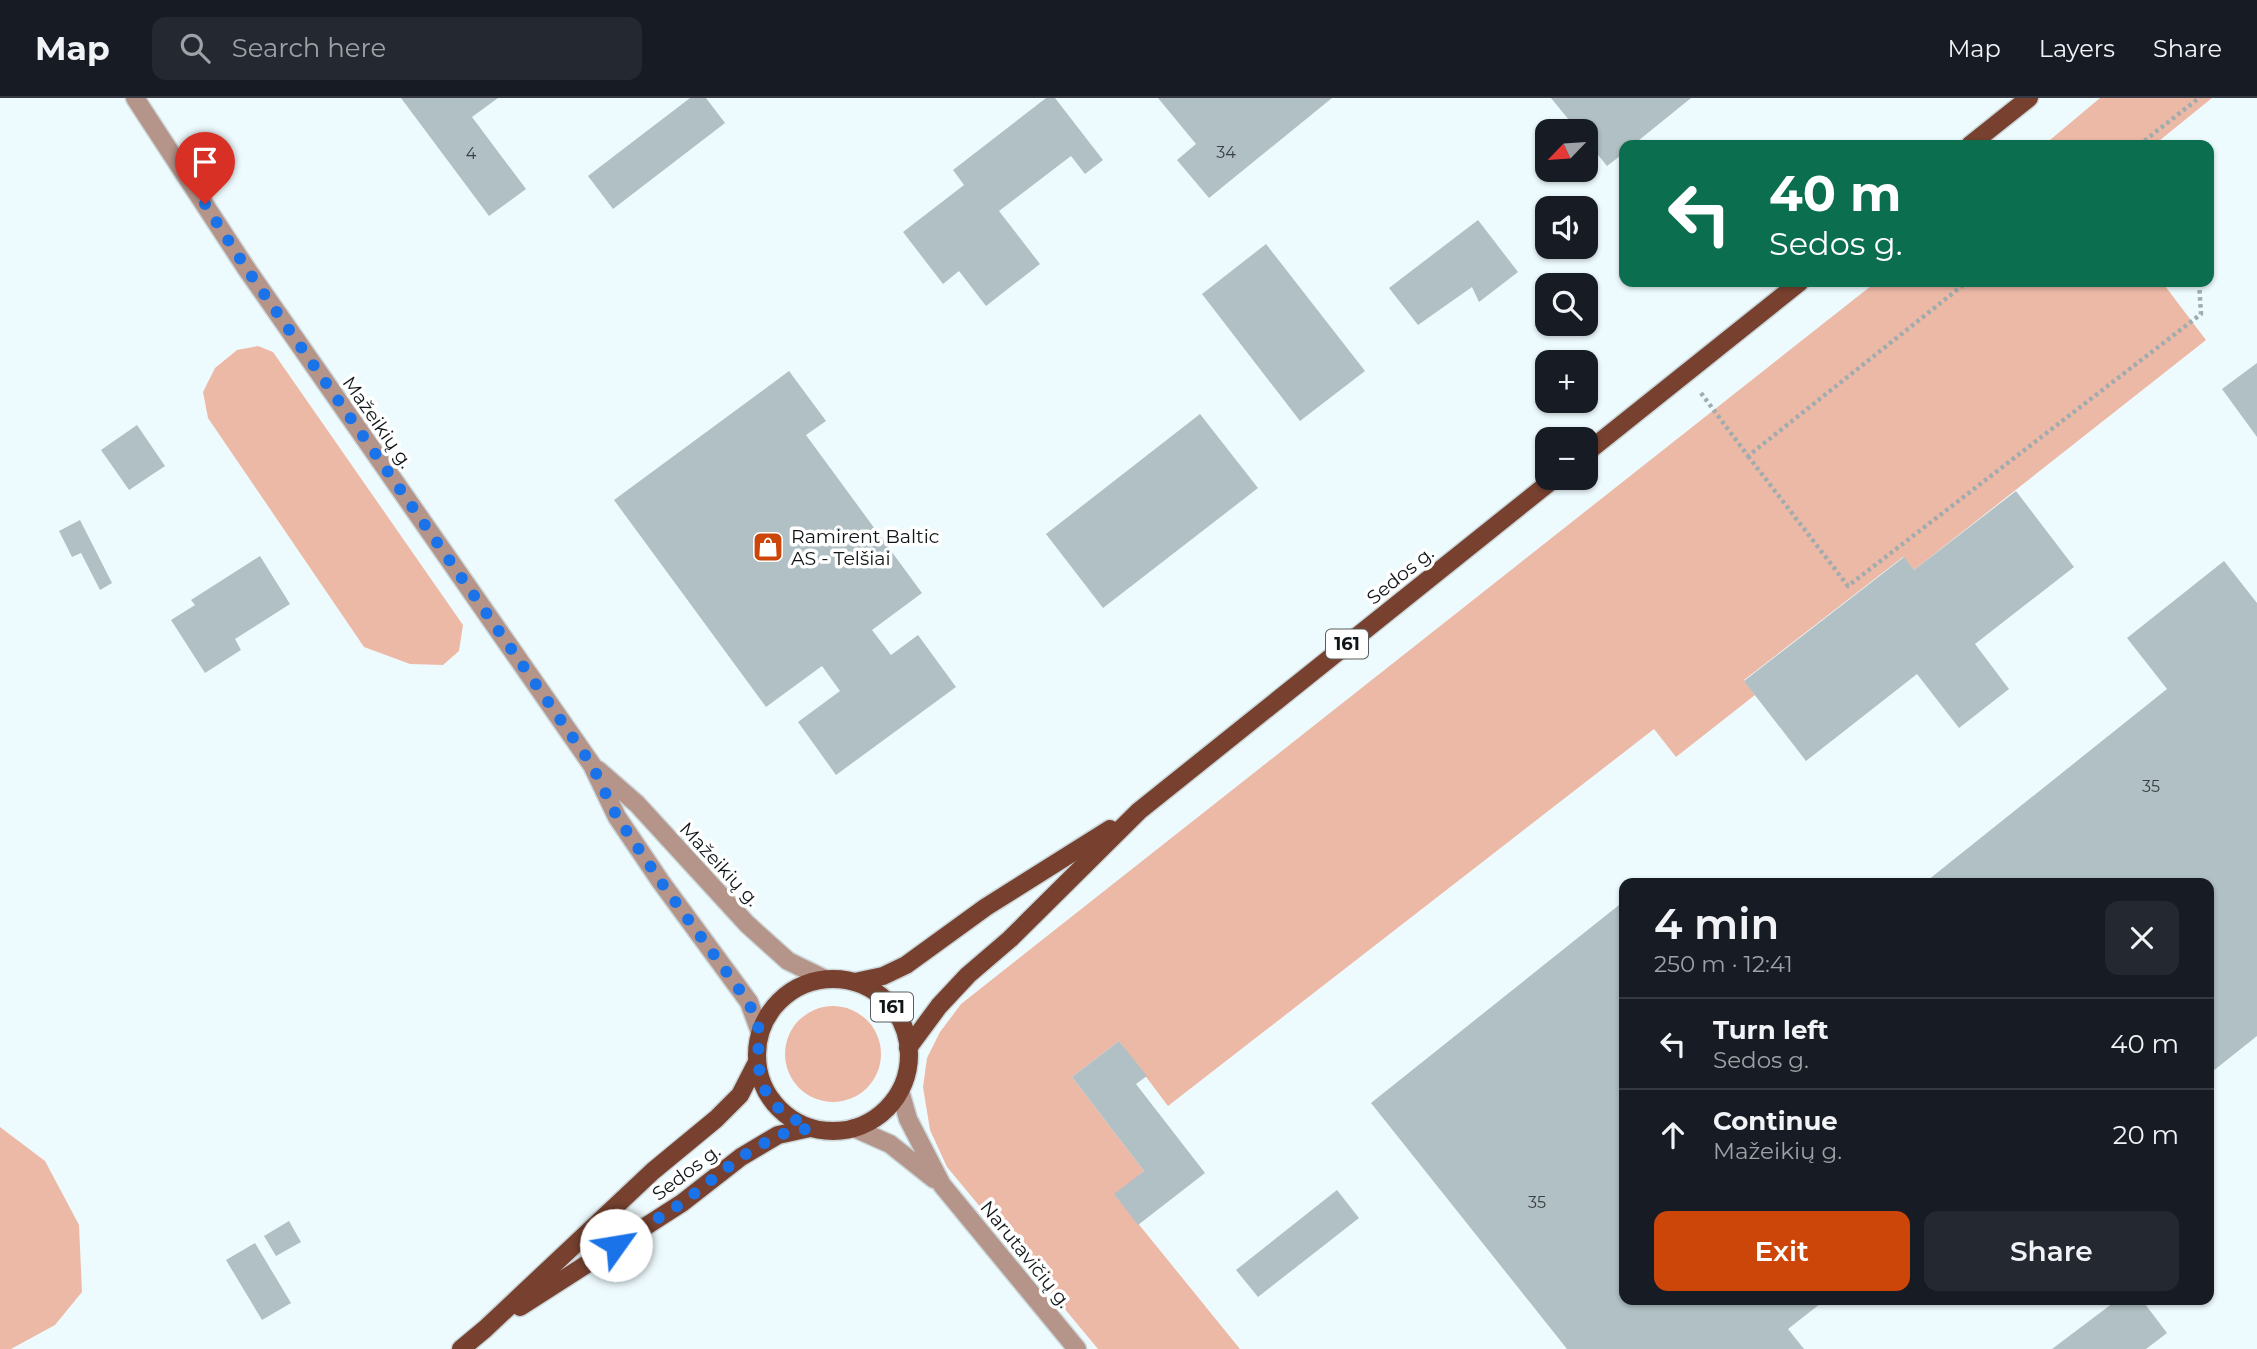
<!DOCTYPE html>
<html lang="en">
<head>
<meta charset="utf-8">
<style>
  body { margin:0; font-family:Montserrat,sans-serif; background:#242831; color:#f1f3f6; height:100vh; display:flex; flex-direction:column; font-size:26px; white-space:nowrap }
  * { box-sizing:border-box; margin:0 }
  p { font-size:23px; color:#9ea1a6 }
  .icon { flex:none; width:38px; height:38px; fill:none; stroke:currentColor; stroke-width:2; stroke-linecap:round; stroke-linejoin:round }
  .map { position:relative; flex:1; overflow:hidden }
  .details { position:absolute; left:1619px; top:780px; width:595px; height:427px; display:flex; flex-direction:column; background:#171b24; border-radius:14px; box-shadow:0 2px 5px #0004 }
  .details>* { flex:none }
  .guide { position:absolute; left:1619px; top:42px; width:595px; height:147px; border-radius:14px; box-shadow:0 2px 5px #0004; background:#0b6e4f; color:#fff; overflow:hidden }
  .needle { width:46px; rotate:245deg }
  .fabs { position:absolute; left:1535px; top:21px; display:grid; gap:14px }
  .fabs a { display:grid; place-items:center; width:63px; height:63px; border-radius:14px; background:#171b24; box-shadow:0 2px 5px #0004; font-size:35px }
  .pin { position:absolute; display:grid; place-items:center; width:60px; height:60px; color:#fff; margin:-72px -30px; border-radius:50% 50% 50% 0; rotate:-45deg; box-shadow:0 0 7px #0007 }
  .pin .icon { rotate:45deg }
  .me { position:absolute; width:77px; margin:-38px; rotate:58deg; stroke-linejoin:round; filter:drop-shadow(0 0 5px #0008) }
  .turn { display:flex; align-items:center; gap:24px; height:147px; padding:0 35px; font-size:32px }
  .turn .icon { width:91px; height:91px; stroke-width:2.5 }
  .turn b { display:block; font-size:49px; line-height:60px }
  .round { display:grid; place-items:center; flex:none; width:74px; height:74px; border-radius:14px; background:#242831 }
  .summary { display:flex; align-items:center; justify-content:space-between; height:119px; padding:0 35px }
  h1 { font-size:42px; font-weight:600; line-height:52px }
  .button { display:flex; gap:14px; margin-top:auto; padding:14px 35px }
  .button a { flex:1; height:80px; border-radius:14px; background:#cc4509; color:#fff; font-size:28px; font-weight:600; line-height:80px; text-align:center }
  .button a+a { background:#242831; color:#f1f3f6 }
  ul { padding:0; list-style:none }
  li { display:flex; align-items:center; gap:21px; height:91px; padding:0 35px; border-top:2px solid #363941 }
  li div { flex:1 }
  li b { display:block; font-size:26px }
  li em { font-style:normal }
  header { display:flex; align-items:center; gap:42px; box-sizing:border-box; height:98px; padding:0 35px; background:#171b24; border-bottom:2px solid #363941 }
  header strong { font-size:33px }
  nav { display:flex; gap:38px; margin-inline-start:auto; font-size:24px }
  .search { width:490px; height:63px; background:#242831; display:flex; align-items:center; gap:18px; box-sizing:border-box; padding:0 24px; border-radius:14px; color:#9ea1a6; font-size:26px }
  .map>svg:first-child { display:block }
  .green { fill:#edb9a7 }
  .building { fill:#b1c0c4 }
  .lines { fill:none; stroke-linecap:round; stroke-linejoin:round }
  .minor-casing { stroke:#cbd6d9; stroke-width:21 }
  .major-casing { stroke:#cbd6d9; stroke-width:21 }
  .path { stroke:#a1acae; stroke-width:4.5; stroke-dasharray:3.5 3.5; stroke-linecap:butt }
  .minor { stroke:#b59489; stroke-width:18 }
  .major { stroke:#78412f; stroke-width:18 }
  .route { stroke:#1a73e8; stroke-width:12; stroke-dasharray:0 21.6 }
  .labels { text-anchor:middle; stroke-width:7; stroke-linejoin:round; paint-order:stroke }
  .number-label { font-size:16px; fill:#394043 }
  .shield { fill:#fff; stroke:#585c5d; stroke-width:2 }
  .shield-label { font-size:18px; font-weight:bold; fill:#111618 }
  .street-label { font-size:19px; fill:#111618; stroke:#fff }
  .poi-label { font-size:19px; fill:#111618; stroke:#fff; text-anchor:start }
</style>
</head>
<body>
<header>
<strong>Map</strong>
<div class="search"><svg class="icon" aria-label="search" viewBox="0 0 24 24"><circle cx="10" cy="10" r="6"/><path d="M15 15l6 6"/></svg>Search here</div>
<nav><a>Map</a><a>Layers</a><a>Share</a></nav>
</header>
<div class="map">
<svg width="2257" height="1251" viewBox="0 0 2257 1251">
  <rect width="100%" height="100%" fill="#eefbfe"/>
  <g class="green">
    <path d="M2100 0H2212L2154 47H2044Z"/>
    <path d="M1876 184H2162L2206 242 1914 472 1903 459 1744 582 1755 597 1676 659 1654 631 1168 1008 1119 943 1072 979 1144 1073 1115 1097 1240 1251H1098L947 1069 930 1032 923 989 927 960 940 934 961 906Z"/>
    <path d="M258 248 273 254 463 527 459 553 443 567 410 566 364 549 208 320 203 294 215 270 237 252Z"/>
    <circle cx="833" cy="956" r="48"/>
    <path d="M0 1029 45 1063 79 1127 82 1194 55 1227 11 1251H0Z"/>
  </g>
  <g class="building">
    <path d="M401 0H498L472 19 526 91 489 118Z"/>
    <path d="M690 0H706L725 25 613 111 588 78Z"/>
    <path d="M1046 0H1055L1103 62 1085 76 1071 58 999 113 1040 166 986 208 959 173 943 186 903 134 964 87 953 72Z"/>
    <path d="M1158 0H1332L1209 100 1177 62 1196 46Z"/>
    <path d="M1551 0H1691L1633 47H1624V55L1607 68 1586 42V33H1578Z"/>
    <path d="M1478 122 1518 174 1479 204 1472 189 1418 227 1389 190Z"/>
    <path d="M1266 146 1365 273 1300 323 1202 196Z"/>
    <path d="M2257 265V339L2222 291Z"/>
    <path d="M789 273 826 323 806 337 922 495 872 532 891 557 918 537 956 589 836 677 798 624 840 593 822 568 766 609 614 402Z"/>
    <path d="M1200 316 1258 390 1103 510 1046 436Z"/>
    <path d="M137 327 165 368 129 392 101 352Z"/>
    <path d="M2016 393 2074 469 1975 546 2009 591 1959 630 1917 576 1806 663 1744 583 1904 459 1914 472Z"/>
    <path d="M80 422 112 485 100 492 81 455 72 459 59 433Z"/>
    <path d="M260 458 290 506 235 541 241 552 205 575 171 522 195 507 191 502Z"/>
    <path d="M2224 463 2257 505V938L2208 977V786H1923L2167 591 2127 540Z"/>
    <path d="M1624 803V1202H1825L1788 1231 1804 1251H1567L1371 1005Z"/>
    <path d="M1119 943 1147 978 1136 986 1205 1075 1138 1127 1114 1096 1144 1073 1072 979Z"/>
    <path d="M1337 1092 1359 1120 1258 1199 1236 1172Z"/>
    <path d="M289 1123 301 1144 276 1158 264 1138Z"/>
    <path d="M255 1145 291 1205 262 1222 226 1162Z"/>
    <path d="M2117 1202H2142L2167 1235 2146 1251H2052Z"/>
  </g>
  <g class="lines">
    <g class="minor-casing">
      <g id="minor">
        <path d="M135 0 246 170 592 667 617 719 661 784 749 904 760 934"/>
        <path d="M598 672 637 706 747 826 788 863 825 881"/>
        <path d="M900 993 908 1021 942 1087 1077 1251"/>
        <path d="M854 1030 890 1046 934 1081"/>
      </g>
    </g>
    <g class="major-casing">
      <g id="major">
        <path d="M1970 47 2029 0"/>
        <path d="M1586 355 1800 184"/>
        <circle cx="833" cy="957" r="76"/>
        <path d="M855 884 883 878 906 867 986 809 1110 731"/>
        <path d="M908 950 939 908 968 877 1010 841 1139 713 1555 380"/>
        <path d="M520 1209 682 1105 741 1059 778 1037 810 1030"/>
        <path d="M461 1251 485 1231 653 1073 716 1021 740 997 757 964"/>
      </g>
    </g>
    <g class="path">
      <path d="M2139 47 2199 0"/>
      <path d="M1701 295 1748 358 1967 184"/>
      <path d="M1748 358 1848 488 2201 216 2199 184"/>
    </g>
    <use href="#minor" class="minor"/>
    <use href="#major" class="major"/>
  </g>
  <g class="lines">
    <path class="route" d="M205 106 246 170 592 667 617 719 661 784 749 905 760 934 757 964 765 992 773 1005 784 1015 810 1030 778 1037 741 1059 682 1105 616 1147"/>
  </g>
  <defs>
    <g id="shop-square" transform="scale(1.575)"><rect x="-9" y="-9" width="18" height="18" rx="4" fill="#cc4509" stroke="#fff"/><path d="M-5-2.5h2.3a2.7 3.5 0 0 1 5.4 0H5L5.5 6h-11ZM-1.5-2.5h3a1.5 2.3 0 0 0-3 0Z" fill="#fff"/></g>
  </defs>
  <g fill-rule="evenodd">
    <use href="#shop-square" x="768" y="449"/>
  </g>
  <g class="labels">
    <g class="number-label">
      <text x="1226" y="60">34</text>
      <text x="471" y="61">4</text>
      <text x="2151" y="694">35</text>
      <text x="1537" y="1110">35</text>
    </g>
    <g class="shield">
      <rect x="1326" y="531.5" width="42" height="29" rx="5"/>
      <rect x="871" y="894.5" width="42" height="29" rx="5"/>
    </g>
    <g class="shield-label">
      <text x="1347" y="552">161</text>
      <text x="892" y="915">161</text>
    </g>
    <g class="street-label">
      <text transform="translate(378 324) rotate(55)" y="7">Mažeikių g.</text>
      <text transform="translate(1400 477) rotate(-39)" y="7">Sedos g.</text>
      <text transform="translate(720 766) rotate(47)" y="7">Mažeikių g.</text>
      <text transform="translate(686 1074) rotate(-37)" y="7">Sedos g.</text>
      <text transform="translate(1026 1156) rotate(51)" y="7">Narutavičių g.</text>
    </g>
    <g class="poi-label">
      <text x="791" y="445">Ramirent Baltic<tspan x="791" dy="22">AS - Telšiai</tspan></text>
    </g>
  </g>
</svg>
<div class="fabs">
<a><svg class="needle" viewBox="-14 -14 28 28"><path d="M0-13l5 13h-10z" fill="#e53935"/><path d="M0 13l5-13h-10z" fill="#9ea1a6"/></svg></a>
<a><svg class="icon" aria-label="sound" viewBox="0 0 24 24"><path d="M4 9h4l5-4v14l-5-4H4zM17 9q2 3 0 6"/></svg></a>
<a><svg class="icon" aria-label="search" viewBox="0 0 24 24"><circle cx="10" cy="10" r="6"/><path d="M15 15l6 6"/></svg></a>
<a>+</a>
<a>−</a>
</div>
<div class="pin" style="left:205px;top:106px;background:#d93025"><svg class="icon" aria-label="arrive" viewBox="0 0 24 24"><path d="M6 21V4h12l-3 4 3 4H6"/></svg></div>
<svg class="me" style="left:616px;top:1147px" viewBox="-20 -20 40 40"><circle r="19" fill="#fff"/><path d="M0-13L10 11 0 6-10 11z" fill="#1a73e8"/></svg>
<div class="guide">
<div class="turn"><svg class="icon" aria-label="left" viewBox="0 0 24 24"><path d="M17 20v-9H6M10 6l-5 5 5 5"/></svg><div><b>40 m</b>Sedos g.</div></div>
</div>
<section class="details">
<div class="summary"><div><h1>4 min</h1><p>250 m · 12:41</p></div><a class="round"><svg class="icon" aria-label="close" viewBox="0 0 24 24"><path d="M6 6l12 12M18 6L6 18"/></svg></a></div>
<ul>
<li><svg class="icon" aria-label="left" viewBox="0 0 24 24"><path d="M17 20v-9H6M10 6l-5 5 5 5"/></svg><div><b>Turn left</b><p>Sedos g.</p></div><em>40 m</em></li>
<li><svg class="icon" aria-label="ahead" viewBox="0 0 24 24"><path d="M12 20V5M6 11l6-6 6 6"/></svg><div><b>Continue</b><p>Mažeikių g.</p></div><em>20 m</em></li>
</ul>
<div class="button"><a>Exit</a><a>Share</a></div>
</section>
</div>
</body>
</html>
